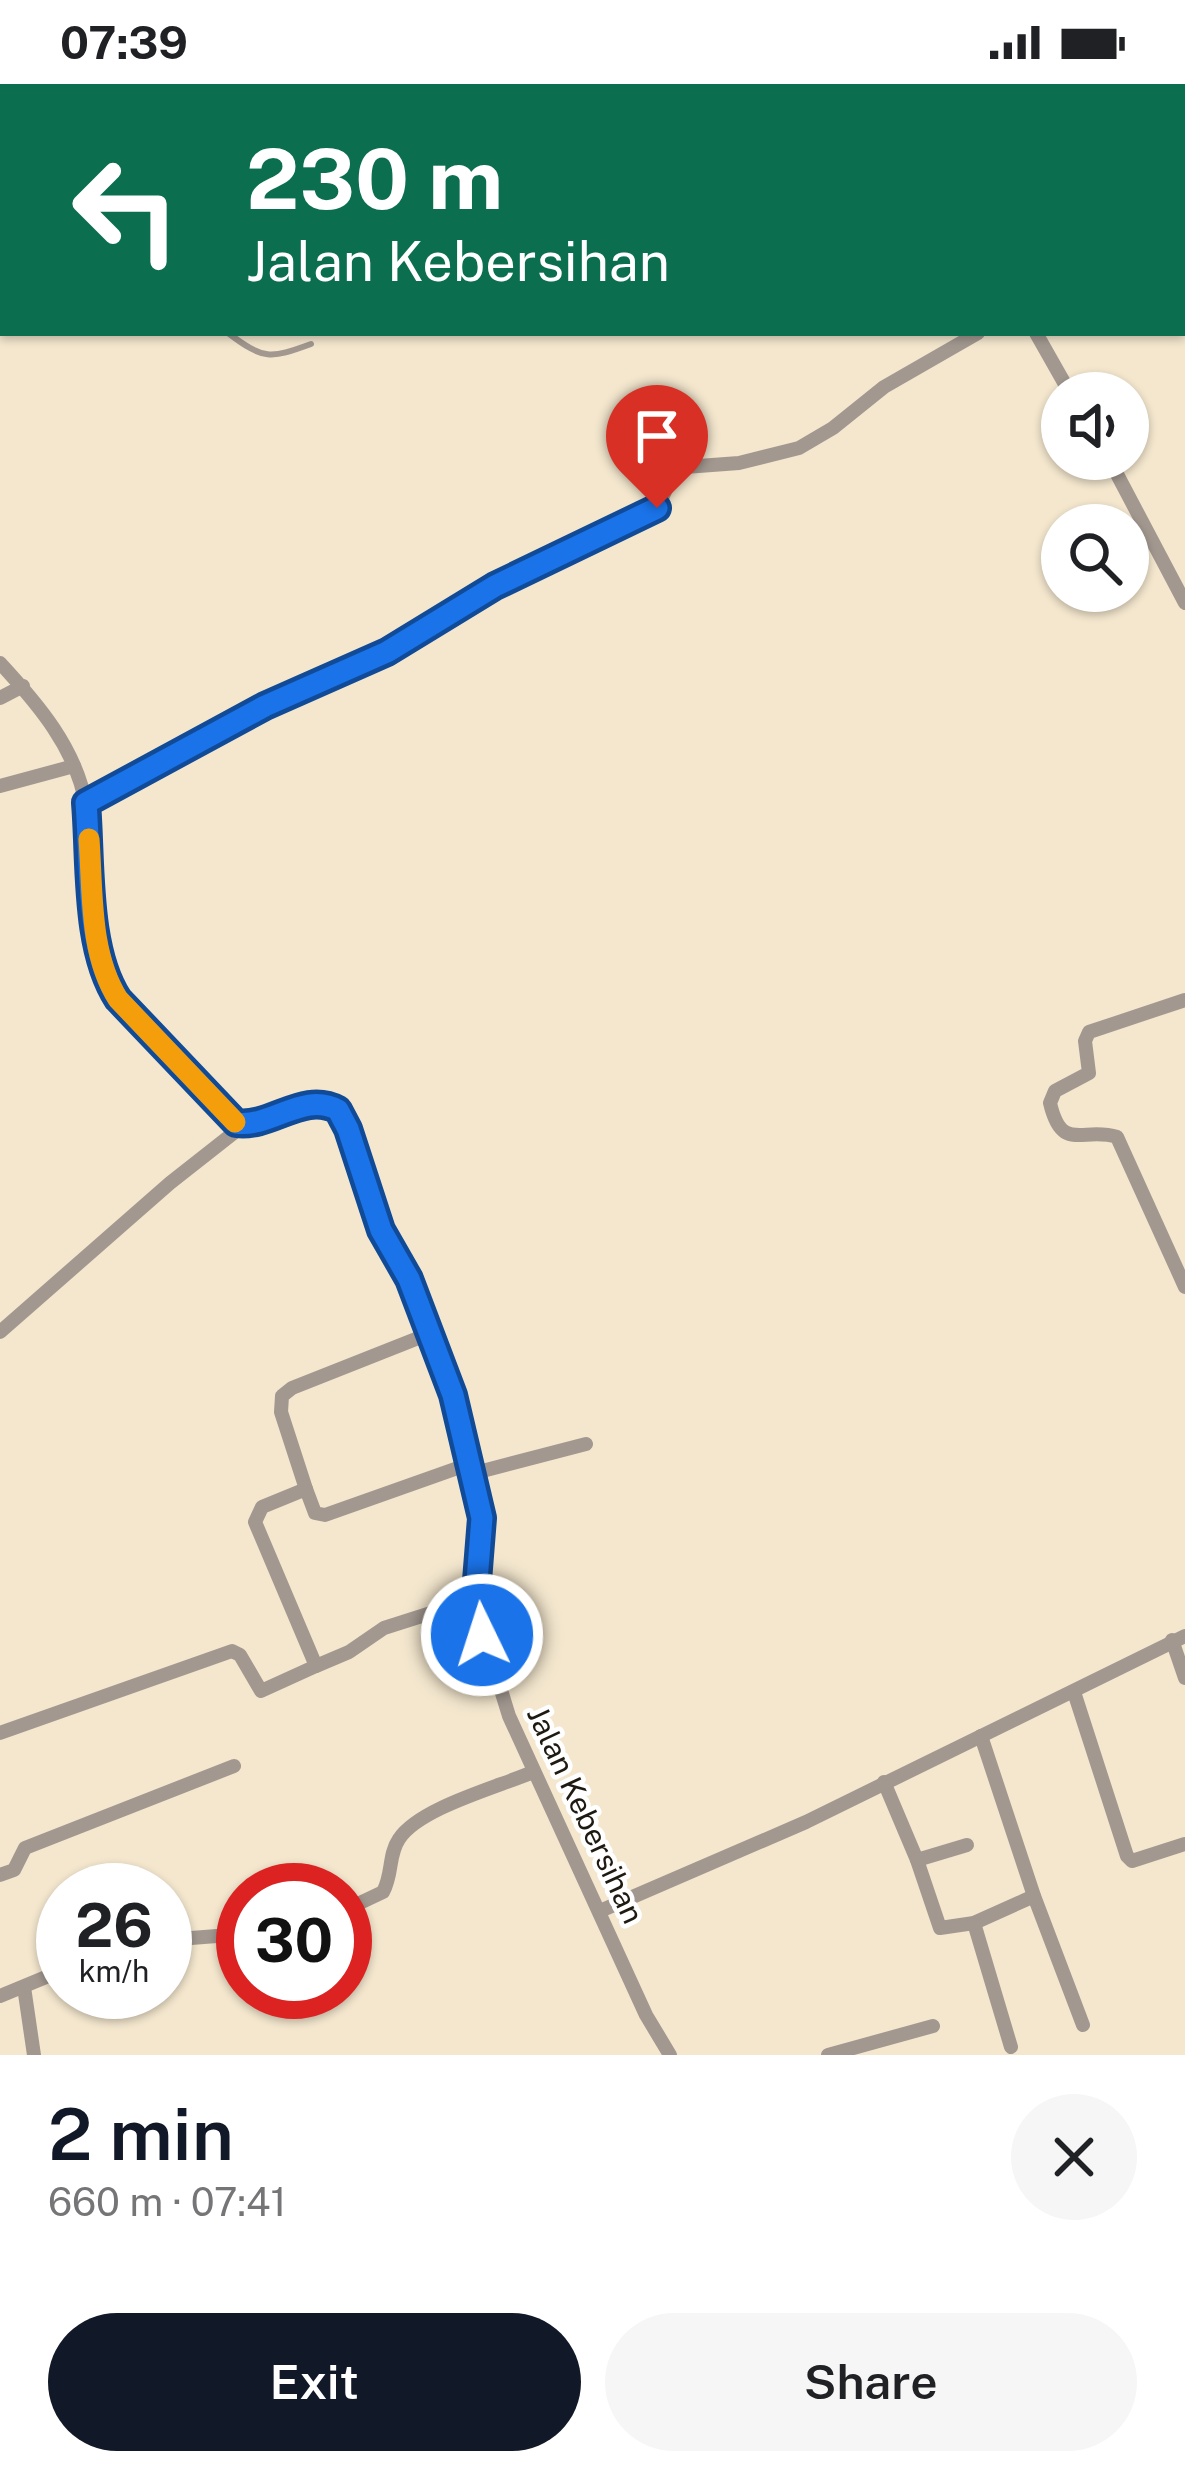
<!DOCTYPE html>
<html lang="en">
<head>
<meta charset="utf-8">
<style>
  body { margin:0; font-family:"Public Sans",sans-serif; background:#f6f6f6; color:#202124; height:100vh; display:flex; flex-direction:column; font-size:45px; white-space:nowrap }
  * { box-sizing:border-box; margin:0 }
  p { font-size:39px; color:#757577 }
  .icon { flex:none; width:66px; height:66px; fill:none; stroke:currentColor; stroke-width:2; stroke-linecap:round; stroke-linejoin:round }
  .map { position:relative; height:1971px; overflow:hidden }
  .side { display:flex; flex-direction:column; background:#fff; flex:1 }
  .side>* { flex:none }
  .top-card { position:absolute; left:0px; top:0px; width:1185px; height:252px; box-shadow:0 3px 9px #0004; background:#0b6e4f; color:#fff; overflow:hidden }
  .tools { position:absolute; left:1041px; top:288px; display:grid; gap:24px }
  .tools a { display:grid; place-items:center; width:108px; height:108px; border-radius:50%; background:#fff; box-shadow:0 3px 9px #0004; font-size:60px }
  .speed { position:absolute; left:36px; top:1779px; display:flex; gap:24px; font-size:60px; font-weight:700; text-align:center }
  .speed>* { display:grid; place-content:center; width:156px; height:156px; border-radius:50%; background:#fff; box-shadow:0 3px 9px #0004; line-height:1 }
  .speed small { font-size:30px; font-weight:400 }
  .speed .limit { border:18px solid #d22; background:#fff; color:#111 }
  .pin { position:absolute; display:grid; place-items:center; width:102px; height:102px; color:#fff; margin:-123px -51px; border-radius:50% 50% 50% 0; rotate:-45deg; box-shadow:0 0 12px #0007 }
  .pin .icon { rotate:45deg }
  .me { position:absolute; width:132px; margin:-66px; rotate:356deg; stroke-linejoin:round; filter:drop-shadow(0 0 9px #0008) }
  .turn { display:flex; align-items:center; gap:42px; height:252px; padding:0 48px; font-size:54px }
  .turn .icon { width:156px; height:156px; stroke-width:2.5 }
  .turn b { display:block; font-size:84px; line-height:102px }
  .round { display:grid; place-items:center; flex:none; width:126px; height:126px; border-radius:63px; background:#f6f6f6 }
  .head { display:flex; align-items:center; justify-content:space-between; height:204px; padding:0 48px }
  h1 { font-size:72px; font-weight:600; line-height:90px; color:#111827 }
  .primary-button { display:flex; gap:24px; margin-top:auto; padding:24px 48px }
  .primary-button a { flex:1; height:138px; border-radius:72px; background:#111827; color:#fff; font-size:48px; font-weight:600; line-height:138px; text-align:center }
  .primary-button a+a { background:#f6f6f6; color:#202124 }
  .status { display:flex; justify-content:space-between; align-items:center; height:84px; padding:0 60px; background:#fff; direction:ltr }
  .status svg { height:33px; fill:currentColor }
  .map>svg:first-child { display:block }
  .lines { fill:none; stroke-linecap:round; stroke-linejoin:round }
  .service { stroke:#a29890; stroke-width:6 }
  .minor { stroke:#a29890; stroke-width:14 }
  .route-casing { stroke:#114b97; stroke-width:30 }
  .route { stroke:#1a73e8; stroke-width:21 }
  .slow { stroke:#f59e0b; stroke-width:21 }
  .labels { text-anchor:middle; stroke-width:9; stroke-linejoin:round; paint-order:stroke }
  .street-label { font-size:30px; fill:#1f1a11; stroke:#fff }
</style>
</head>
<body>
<div class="status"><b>07:39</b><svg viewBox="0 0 49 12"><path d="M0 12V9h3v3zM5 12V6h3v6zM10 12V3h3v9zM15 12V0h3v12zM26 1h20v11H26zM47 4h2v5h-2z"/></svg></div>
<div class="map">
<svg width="1185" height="1971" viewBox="0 0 1185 1971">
  <rect width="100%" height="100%" fill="#f4e7ce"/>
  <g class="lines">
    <g class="service">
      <path d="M719 0 721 3"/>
      <path d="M228 249C264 276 270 275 311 260"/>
    </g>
    <g class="minor">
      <path d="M516 3 521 0"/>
      <path d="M1182 125 1185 122"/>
      <path d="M0 220H3"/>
      <path d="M1036 249 1070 309"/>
      <path d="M1109 375 1185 519"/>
      <path d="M0 579C37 619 77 665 86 722 97 785 82 859 118 915L236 1039C272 1044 303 1007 338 1026L348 1045 381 1146 409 1195 453 1311 482 1434 475 1522 509 1632 646 1931 670 1971"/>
      <path d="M0 614 23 602"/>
      <path d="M0 702 74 682"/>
      <path d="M86 719 265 622 387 568 495 502 587 455 642 434 657 425 671 394 685 383 739 379 799 364 833 344 884 303 978 249"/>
      <path d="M1185 916 1089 948 1085 957 1089 989 1055 1007 1050 1019C1062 1070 1083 1042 1117 1053L1185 1203"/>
      <path d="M0 1248 170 1099 245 1040"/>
      <path d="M471 1390 586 1360"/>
      <path d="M306 1405 315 1429 325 1431 469 1380"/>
      <path d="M1172 1556 1185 1594"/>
      <path d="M316 1582 349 1568 384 1544 475 1515"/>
      <path d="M1074 1608 1127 1772 1132 1777 1185 1760"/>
      <path d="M0 1649 232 1567 240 1571 261 1607 316 1582 255 1438 262 1423 306 1405 281 1328 282 1312 292 1304 431 1249"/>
      <path d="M981 1652 1034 1812 1083 1941"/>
      <path d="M884 1698 917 1776 940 1844 974 1839 1034 1812"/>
      <path d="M917 1776 967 1761"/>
      <path d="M0 1791 14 1786 25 1764 234 1682"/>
      <path d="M345 1826 383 1808C393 1790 388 1771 399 1755 419 1724 498 1703 533 1688"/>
      <path d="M600 1827 806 1738 1185 1552"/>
      <path d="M974 1839 1011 1963"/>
      <path d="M165 1856 243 1850"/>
      <path d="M24 1903 34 1971"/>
      <path d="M0 1912 63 1886"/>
      <path d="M828 1971 933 1942"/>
    </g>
  </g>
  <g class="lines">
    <g class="route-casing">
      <path id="route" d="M482 1551 475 1522 482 1434 453 1311 409 1195 381 1146 348 1045 338 1026C303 1007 272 1044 236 1039L118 915C85 864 91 779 86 719L265 622 387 568 495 502 657 424"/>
    </g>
    <use href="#route" class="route"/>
    <path class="slow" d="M89 755C93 808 89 869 118 915L235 1038"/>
  </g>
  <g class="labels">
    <g class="street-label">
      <text transform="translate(585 1731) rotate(65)" y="10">Jalan Kebersihan</text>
    </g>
  </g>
</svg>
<div class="tools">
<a><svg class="icon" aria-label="sound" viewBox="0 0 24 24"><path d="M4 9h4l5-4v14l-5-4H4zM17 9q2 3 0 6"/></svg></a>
<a><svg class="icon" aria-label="search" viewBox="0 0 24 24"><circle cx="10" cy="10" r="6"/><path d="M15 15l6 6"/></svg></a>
</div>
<div class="speed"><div>26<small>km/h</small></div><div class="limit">30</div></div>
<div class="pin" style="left:657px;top:424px;background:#d93025"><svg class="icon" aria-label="arrive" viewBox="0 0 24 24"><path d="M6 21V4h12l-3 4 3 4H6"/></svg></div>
<svg class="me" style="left:482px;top:1551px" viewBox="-20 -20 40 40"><circle r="17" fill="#1a73e8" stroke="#fff" stroke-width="3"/><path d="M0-11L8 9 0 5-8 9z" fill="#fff"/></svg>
<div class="top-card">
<div class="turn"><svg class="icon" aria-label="left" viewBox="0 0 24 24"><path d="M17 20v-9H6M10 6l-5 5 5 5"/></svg><div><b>230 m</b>Jalan Kebersihan</div></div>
</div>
</div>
<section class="side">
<div class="head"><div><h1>2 min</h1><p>660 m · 07:41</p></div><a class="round"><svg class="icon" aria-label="close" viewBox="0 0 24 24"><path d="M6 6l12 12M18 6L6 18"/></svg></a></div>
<div class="primary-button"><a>Exit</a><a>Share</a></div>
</section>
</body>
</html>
